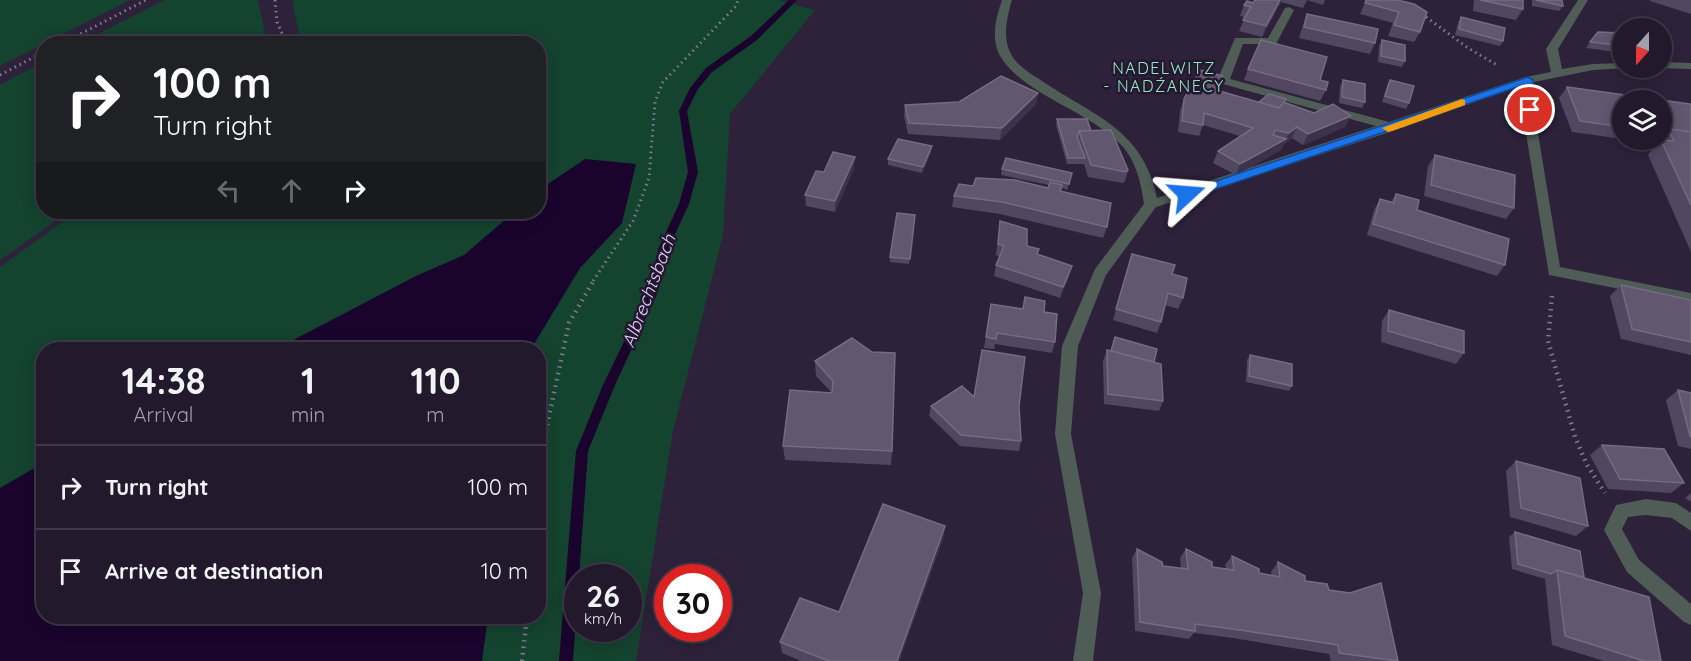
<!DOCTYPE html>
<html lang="en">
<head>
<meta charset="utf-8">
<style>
  body { margin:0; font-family:Quicksand,sans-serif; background:#2e2738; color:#f1f3f6; height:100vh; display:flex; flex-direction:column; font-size:22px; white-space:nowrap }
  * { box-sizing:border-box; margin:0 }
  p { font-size:20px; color:#a2a1a9 }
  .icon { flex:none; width:33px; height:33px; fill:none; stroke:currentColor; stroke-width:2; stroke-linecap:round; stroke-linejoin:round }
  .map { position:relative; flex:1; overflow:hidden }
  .panel { position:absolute; left:36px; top:342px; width:510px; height:282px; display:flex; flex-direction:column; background:#221a2c; border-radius:24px; box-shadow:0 3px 15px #0003,0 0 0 2px #3f3848 }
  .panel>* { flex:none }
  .top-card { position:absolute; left:36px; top:36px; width:510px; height:183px; border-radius:24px; box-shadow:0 3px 15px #0003,0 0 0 2px #3f3848; background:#202124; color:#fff; overflow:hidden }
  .needle { width:39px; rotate:201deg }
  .controls { position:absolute; left:1612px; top:18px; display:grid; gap:12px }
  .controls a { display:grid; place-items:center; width:60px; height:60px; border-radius:50%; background:#221a2c; box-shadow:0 3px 15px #0003,0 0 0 2px #3f3848; font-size:30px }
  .speed { position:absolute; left:564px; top:564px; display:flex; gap:12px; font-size:30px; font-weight:700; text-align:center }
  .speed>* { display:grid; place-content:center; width:78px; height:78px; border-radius:50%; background:#221a2c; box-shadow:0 3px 15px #0003,0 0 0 2px #3f3848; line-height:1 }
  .speed small { font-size:15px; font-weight:400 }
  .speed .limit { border:9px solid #d22; background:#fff; color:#111 }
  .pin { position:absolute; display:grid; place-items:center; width:51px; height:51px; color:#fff; margin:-26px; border:3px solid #fff; border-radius:50%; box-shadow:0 2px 6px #0007 }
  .me { position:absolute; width:66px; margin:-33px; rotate:71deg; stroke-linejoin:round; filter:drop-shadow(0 0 4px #0008) }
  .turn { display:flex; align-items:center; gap:21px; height:126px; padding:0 18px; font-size:27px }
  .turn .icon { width:78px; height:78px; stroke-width:2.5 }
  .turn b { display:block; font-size:42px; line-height:51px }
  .lanes { display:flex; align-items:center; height:57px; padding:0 18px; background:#0003; justify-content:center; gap:30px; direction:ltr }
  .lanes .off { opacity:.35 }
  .eta { display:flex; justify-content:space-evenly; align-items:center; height:102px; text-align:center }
  .eta b { font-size:36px; font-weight:700; line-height:42px }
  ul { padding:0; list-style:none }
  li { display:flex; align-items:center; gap:18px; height:84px; padding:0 18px; border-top:2px solid #3f3848 }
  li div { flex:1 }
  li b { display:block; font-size:22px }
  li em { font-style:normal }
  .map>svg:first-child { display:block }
  .green { fill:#14432f; fill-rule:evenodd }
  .water { fill:#1a042d }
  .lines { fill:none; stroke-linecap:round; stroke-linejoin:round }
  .stream { fill:#1a042d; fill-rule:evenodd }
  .path-far1 { stroke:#837a8f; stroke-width:3; stroke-dasharray:1.5 4; stroke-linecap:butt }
  .path { stroke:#837a8f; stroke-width:4.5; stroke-dasharray:1.5 5; stroke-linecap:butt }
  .minor { fill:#4f5d56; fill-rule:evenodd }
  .wall { fill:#524760 }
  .shaded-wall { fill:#3d324b }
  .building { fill:#61576f; stroke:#756b82; stroke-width:1.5 }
  .route { fill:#1a73e8; stroke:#114b97; stroke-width:1.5 }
  .slow { fill:#f59e0b }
  .labels { text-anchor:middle; stroke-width:5; stroke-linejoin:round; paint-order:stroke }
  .far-quarter-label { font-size:16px; letter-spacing:1.5px; fill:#93e7be; stroke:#231830 }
  .water-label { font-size:18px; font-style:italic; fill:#e2cffc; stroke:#231830 }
</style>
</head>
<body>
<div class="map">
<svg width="1691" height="661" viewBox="0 0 1691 661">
  <rect width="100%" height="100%" fill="#2d223a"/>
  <g class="green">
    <path d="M0 0H130L0 66Z"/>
    <path d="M165 0H258L267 43H80Z"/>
    <path d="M292 0H779L815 10 730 114 723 235 673 431 636 661H0V267L76 212H538V44L301 43ZM44 350H538V616H44ZM578 578H628V628H578Z"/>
    <path d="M43 62 44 212H68L0 260V85Z"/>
  </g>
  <g class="water">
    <path d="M585 159 636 164 622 223 580 268 531 349H276L416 276 464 255 514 212H538L539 190Z"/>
    <path d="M43 463 44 616 488 617 482 661H0V488Z"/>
  </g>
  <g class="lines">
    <path class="stream" d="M789 0H797L757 40 712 72 698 89 687 111 698 172 689 204 669 247 657 294 615 385 588 451 573 661H559L576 451 603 385 647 294 659 247 679 204 688 172 679 111 690 88 706 68 751 36Z"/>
    <g class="path-far1">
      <path d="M275 0 277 22 287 44"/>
      <path d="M1426 17 1468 48 1497 65"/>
      <path d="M61 44 146 0"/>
      <path d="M0 75 44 52"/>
      <path d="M593 281 633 221 649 178 655 102 663 82 736 6 738 0"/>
    </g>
    <g class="path">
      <path d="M1552 296 1548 341 1575 437 1587 465 1605 493"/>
      <path d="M538 509 546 430 569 323 594 280"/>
      <path d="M522 661 527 616"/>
    </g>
    <g class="minor">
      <path d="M1002 0H1012C1007 17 1002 38 1011 54 1017 66 1031 74 1042 81 1094 116 1143 129 1157 198L1376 126 1219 83 1217 81 1235 38H1268L1285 8 1289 7 1294 10 1276 44H1243L1230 79 1389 122 1526 77 1551 72 1546 49 1578 0H1588L1558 49 1562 69 1593 64 1623 63V68H1628L1593 70 1534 82 1537 127 1560 267 1691 293V303L1549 275 1525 127 1522 85 1396 130 1156 207 1106 275 1078 346 1071 434 1101 593 1093 661H1073L1083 593 1055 434 1062 346 1095 269 1144 204C1141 184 1137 164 1124 148 1092 111 1020 94 999 54 991 37 996 17 1002 0Z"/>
      <path d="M1662 62 1691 63V69L1658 68H1662Z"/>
      <path d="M1646 499 1676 503 1691 513V531L1672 518 1646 515 1628 517 1622 529 1639 560 1691 604V625L1684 622 1627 572 1604 530 1616 505Z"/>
    </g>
  </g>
  <g class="wall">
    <path d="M1255 0H1325L1323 5 1307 0 1303 8 1281 2 1262 37 1239 31 1245 17 1240 16 1244 5 1253 3Z"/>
    <path d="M1366 0H1397L1420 32 1414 42 1388 36 1393 23 1360 14Z"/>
    <path d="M1474 0H1523V9L1516 20 1473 11Z"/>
    <path d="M1532 0H1562L1563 6 1559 11 1532 6Z"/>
    <path d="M1650 0H1691V14L1650 1Z"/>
    <path d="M1307 14 1375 43 1370 54 1299 38 1303 25Z"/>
    <path d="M1461 17 1503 41 1500 46 1455 35 1458 23Z"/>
    <path d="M1598 32 1623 33V53L1586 48Z"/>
    <path d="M1382 40 1405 61 1402 67 1378 62 1379 46Z"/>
    <path d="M1248 69 1320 80 1326 90 1320 101 1244 80Z"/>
    <path d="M1343 80 1365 102 1362 108 1339 103 1340 86Z"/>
    <path d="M1390 80 1409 103 1406 109 1382 102 1387 86Z"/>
    <path d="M1219 87 1217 91 1259 102 1286 99 1285 102 1314 113 1351 116 1345 127 1303 145 1292 138 1284 144 1281 150 1236 175 1213 163 1218 151 1240 136 1203 125 1199 136 1178 132 1180 111 1184 99Z"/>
    <path d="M1567 87 1690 104 1691 106V252L1648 155 1656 145V144L1626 140H1662V100H1623V139L1572 132 1559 98Z"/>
    <path d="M1038 93 1036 104 1000 140 908 134 904 116 905 105 959 102Z"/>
    <path d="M1057 119 1091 131 1128 170 1125 181 1123 183 1088 177 1084 164H1067L1056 125Z"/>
    <path d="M931 152 922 173 888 165V159Z"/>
    <path d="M1435 155 1514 208 1506 219 1424 196 1428 166Z"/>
    <path d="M854 168 835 212 806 206 805 195 824 172Z"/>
    <path d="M1002 169 1072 173 1067 190 1062 188 1061 191 1107 227 1103 238 1000 214 952 207 954 196 973 186 1048 188 1049 185 1001 175Z"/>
    <path d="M1396 194 1417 210 1505 265 1497 276 1367 235 1374 210 1380 199 1391 202Z"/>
    <path d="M915 215 909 264 890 262V257Z"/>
    <path d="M1000 221 1027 246 1039 249 1037 254 1069 277 1060 298 994 276 996 265 999 256 996 255Z"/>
    <path d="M1132 254 1172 274 1183 298 1178 309 1165 305 1161 322 1157 333 1113 320Z"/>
    <path d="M1621 285 1691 300V355L1621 339 1610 296Z"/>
    <path d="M1025 297 1044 312 1055 342 1052 353 995 344 994 349 984 348 991 304 1022 309Z"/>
    <path d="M1389 310 1464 353 1456 364 1381 342 1382 321Z"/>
    <path d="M852 338 892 451 891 465 785 460 783 446 832 393 816 376 815 361Z"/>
    <path d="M1107 350 1154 362 1163 401 1159 411 1104 404 1103 361Z"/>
    <path d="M1250 355 1292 386 1289 391 1246 382 1247 360Z"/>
    <path d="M1678 390 1691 393V449L1678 446 1666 400Z"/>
    <path d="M974 397 1019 406 1021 441 1019 451 960 446 929 416 931 406Z"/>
    <path d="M1602 445 1684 483 1671 493 1608 489 1590 455Z"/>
    <path d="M1516 461 1588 526 1576 536 1510 517 1506 471Z"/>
    <path d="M1691 493V502L1685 498Z"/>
    <path d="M945 526 943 539 899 661H801L782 653 780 642 839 612Z"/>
    <path d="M1515 532 1584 577 1661 661H1604L1552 645 1545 579 1512 569 1509 537Z"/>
    <path d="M1137 549 1163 566 1181 568 1180 558 1186 549 1212 567 1226 569 1225 565 1232 556 1259 573 1272 576 1271 572 1278 562 1305 581 1329 590 1398 661H1331L1329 654 1233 638 1194 633 1189 639 1135 631 1132 558Z"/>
  </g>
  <g class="shaded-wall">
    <path d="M1280 0H1282L1281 2 1262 37 1266 26Z"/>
    <path d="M1038 93 1036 104 1000 140 1002 128Z"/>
    <path d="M1351 116 1345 127 1303 145 1308 134Z"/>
    <path d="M1297 127 1292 138 1284 144 1289 133Z"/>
    <path d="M1286 139 1281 150 1236 175 1240 164Z"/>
    <path d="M932 146 931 152 922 173 923 167Z"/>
    <path d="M855 157 854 168 835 212V201Z"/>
    <path d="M1072 266 1069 277 1060 298 1063 287Z"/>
    <path d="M945 526 943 539 899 661H897Z"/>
  </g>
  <g class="building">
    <path d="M1255 0H1280L1266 26 1243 20 1251 7 1244 5 1247 1 1253 3Z"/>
    <path d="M1366 0H1397L1414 4 1427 12 1420 32 1394 25 1399 12 1365 3Z"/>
    <path d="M1480 0H1523V9Z"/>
    <path d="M1536 0H1562L1563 6Z"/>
    <path d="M1307 14 1378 29 1375 43 1304 27Z"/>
    <path d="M1461 17 1505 28 1503 41 1459 29Z"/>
    <path d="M1598 32 1623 33V46L1590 42Z"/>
    <path d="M1261 40 1327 57 1320 80 1328 82 1326 90 1248 69Z"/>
    <path d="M1382 40 1405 45V61L1381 56Z"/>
    <path d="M1200 70 1223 76 1216 90 1279 108 1283 102 1314 113 1333 104 1351 116 1308 134 1297 127 1289 133 1275 130 1273 135 1286 139 1240 164 1218 151 1253 128 1204 113 1203 125 1182 121 1184 99Z"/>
    <path d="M1001 76 1038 93 1002 128 909 123 905 105 959 102Z"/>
    <path d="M1343 80 1365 84V102L1342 97Z"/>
    <path d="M1390 80 1414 86 1409 103 1385 96Z"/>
    <path d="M1567 87 1690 104 1691 106V132L1668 129 1665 133 1662 132V100H1623V127L1580 121Z"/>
    <path d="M1269 94 1286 99 1279 108 1259 102Z"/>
    <path d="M1057 119H1087L1091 131H1079L1077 137 1085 158H1068Z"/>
    <path d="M1668 129 1691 132V205L1661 140 1674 141Z"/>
    <path d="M1111 130 1128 170 1126 172 1091 165 1079 131Z"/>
    <path d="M898 139 932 146 923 167 888 159Z"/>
    <path d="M833 152 855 157 835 201 805 195 816 171 824 172Z"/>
    <path d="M1435 155 1515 175 1514 208 1431 185Z"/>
    <path d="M1006 158 1072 173 1069 184 1002 169Z"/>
    <path d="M976 178 1015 180 1048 188 1050 182 1062 185 1060 191 1111 203 1107 227 1002 202 954 196 959 184 973 186Z"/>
    <path d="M1396 194 1419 200 1417 210 1509 239 1505 265 1373 224 1380 199 1394 203Z"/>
    <path d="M897 213 915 215 910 259 890 257Z"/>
    <path d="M1000 221 1027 229V246L1039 249 1037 254 1072 266 1063 287 996 265 1004 246 998 244Z"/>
    <path d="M1132 254 1175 265 1172 274 1187 278 1183 298 1168 293 1161 322 1116 309Z"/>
    <path d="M1621 285 1691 300V342L1632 329Z"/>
    <path d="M1025 297 1045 301 1044 312 1057 314 1055 342 997 333 996 339 986 337 991 304 1023 309Z"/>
    <path d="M1389 310 1464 331V353L1388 331Z"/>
    <path d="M1115 337 1157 349 1154 362 1111 351Z"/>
    <path d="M852 338 872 352 895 353 892 451 783 446 790 390 832 393 833 381 815 361Z"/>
    <path d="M982 350 1025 357 1019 406 1021 441 961 435 931 406 962 386 974 397Z"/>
    <path d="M1107 350 1161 364 1163 401 1108 394Z"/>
    <path d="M1250 355 1292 364V386L1249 376Z"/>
    <path d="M1678 390 1691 393V436H1690Z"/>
    <path d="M1602 445 1664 449 1684 483 1620 479Z"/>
    <path d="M1516 461 1580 478 1588 526 1521 508Z"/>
    <path d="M883 504 945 526 897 661H829L780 642 800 598 839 612Z"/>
    <path d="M1515 532 1580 551 1584 577 1557 570 1551 574 1518 564Z"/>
    <path d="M1137 549 1162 562 1163 566 1188 569 1186 549 1212 562V567L1234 570 1232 556 1259 569V573L1280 577 1278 562 1305 576V581L1327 584 1329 590 1350 593 1381 583 1398 661 1339 653 1338 645 1240 630 1195 624V631L1140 622Z"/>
    <path d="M1557 570 1649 597 1661 661H1644L1565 636Z"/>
  </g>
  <path class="route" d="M1528 77 1533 80 1534 113 1530 114 1525 110 1523 85 1192 197 1187 198 1181 194 1183 192Z"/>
  <path class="slow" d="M1462 99 1465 100V105L1392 131 1388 132 1382 128Z"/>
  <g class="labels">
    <g class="far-quarter-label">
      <text x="1164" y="74">NADELWITZ<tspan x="1164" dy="18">- NADŹANECY</tspan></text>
    </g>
    <g class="water-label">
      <text transform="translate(649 291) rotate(-69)" y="6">Albrechtsbach</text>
    </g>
  </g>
</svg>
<div class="controls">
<a><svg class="needle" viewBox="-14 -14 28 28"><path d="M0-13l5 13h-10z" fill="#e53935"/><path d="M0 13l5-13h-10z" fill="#a2a1a9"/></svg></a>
<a><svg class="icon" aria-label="layers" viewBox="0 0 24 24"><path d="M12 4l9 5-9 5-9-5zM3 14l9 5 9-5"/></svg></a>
</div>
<div class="speed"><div>26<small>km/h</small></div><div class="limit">30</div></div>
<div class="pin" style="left:1530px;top:110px;background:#d93025"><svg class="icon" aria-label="arrive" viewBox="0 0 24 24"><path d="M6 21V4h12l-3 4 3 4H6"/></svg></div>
<svg class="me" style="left:1187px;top:194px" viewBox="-20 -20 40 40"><path d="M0-17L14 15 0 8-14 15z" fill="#1a73e8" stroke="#fff" stroke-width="4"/></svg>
<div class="top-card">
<div class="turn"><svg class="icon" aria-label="right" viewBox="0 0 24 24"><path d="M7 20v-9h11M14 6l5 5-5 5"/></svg><div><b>100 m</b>Turn right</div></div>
<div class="lanes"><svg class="icon off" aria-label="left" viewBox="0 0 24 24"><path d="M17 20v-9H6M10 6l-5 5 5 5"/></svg><svg class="icon off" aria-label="ahead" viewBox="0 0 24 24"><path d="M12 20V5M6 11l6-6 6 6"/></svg><svg class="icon" aria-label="right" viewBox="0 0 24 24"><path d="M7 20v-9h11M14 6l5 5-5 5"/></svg></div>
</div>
<section class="panel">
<div class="eta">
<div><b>14:38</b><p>Arrival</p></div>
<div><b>1</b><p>min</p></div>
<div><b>110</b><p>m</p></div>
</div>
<ul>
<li><svg class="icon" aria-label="right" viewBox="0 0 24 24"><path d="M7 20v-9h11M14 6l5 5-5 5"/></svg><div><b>Turn right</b></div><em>100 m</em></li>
<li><svg class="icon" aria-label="arrive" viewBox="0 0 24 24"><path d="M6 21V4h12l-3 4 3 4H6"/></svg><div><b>Arrive at destination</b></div><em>10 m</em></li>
</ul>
</section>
</div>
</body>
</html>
